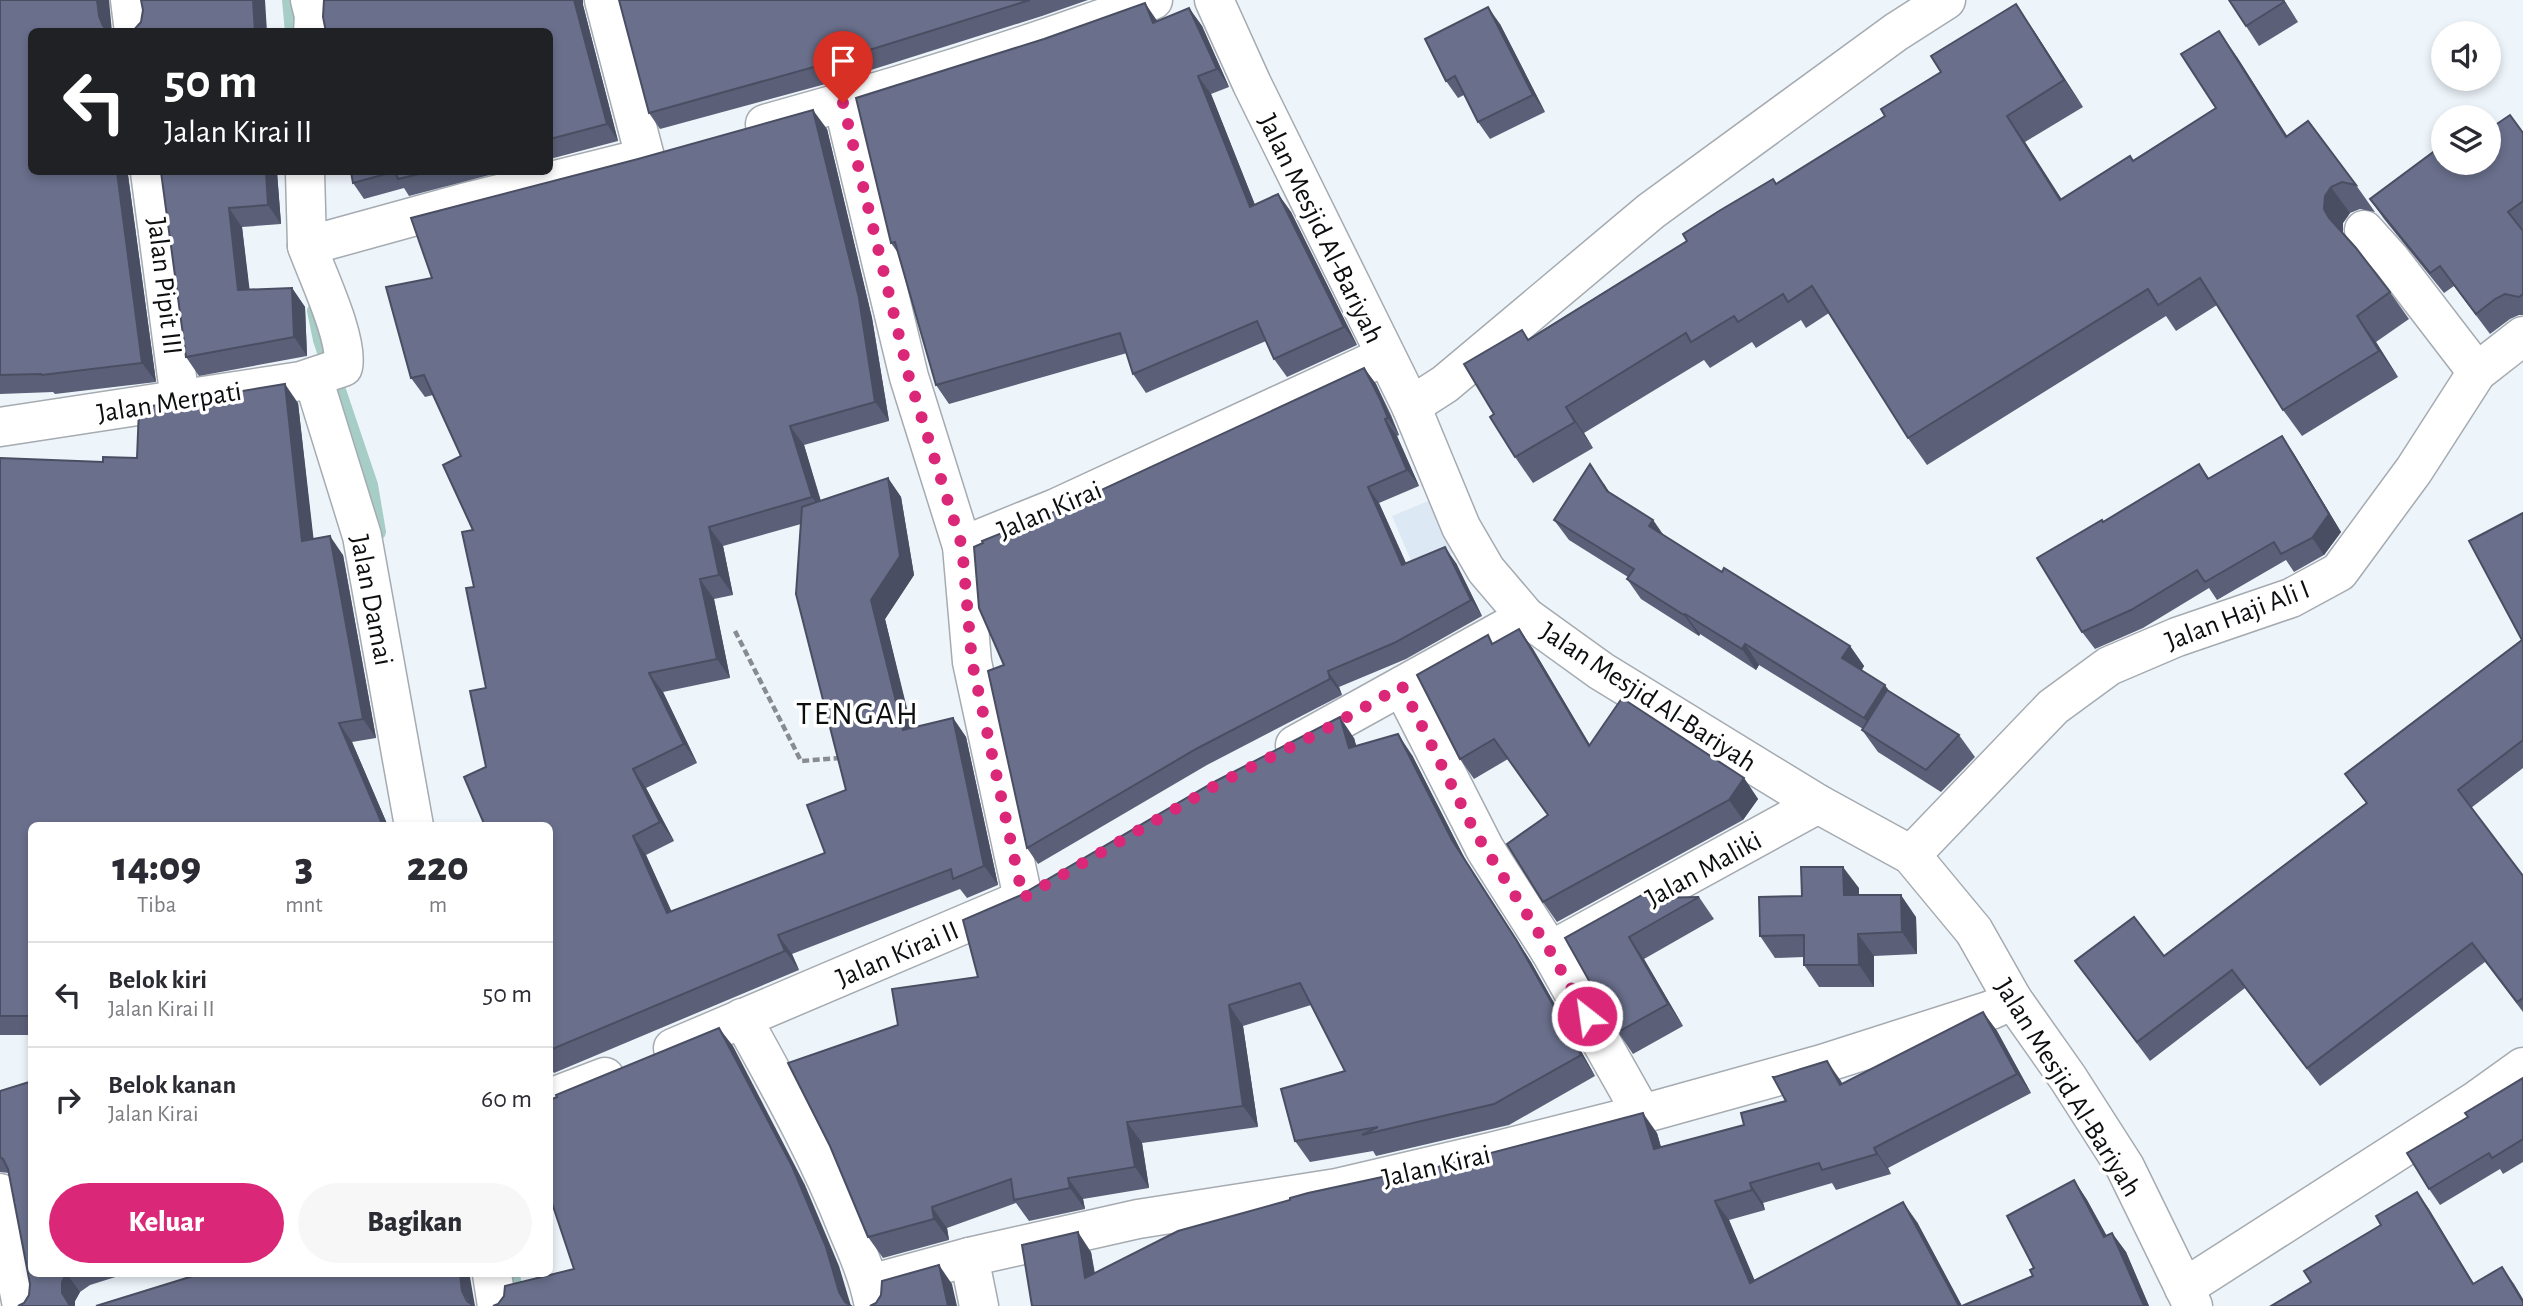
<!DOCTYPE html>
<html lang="id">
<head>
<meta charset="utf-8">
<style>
  body { margin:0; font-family:"Alegreya Sans",sans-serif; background:#f7f7f7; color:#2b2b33; height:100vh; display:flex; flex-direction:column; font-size:26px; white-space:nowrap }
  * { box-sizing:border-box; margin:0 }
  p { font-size:23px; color:#7c7c81 }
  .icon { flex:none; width:38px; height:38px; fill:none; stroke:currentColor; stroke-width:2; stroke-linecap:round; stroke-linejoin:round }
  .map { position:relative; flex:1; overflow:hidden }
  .side { position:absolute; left:28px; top:822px; width:525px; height:455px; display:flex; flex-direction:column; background:#fff; border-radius:10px; box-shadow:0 4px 10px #0003 }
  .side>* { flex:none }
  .top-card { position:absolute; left:28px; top:28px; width:525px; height:147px; border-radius:10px; box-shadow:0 4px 10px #0003; background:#202124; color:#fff; overflow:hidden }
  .controls { position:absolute; left:2431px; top:21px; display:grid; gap:14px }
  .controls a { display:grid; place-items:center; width:70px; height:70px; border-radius:50%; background:#fff; box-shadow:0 4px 10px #0003; font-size:35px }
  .pin { position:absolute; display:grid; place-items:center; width:60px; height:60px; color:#fff; margin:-72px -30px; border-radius:50% 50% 50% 0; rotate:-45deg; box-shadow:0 0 7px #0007 }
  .pin .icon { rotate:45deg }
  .me { position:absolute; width:77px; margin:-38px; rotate:330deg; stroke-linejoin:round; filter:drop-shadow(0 0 5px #0008) }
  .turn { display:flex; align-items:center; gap:24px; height:147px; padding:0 21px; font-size:32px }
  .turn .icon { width:91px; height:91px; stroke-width:2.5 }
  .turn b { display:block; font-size:49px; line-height:60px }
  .eta { display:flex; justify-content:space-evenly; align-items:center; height:119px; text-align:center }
  .eta b { font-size:42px; font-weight:800; line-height:49px }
  .button { display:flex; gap:14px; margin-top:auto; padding:14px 21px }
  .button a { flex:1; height:80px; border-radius:42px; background:#db2777; color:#fff; font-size:28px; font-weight:800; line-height:80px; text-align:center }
  .button a+a { background:#f7f7f7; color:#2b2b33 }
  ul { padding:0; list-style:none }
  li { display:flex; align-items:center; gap:21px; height:105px; padding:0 21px; border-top:2px solid #e1e1e2 }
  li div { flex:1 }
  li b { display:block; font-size:26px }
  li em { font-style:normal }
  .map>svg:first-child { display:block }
  .built { fill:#dce9f4 }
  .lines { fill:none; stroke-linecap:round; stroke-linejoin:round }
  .stream { stroke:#a6cec6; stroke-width:16 }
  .minor-casing { stroke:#a5abb1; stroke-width:41 }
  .path { stroke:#888c91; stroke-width:4.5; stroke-dasharray:7 3.5; stroke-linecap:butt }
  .minor { stroke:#fff; stroke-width:38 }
  .wall { fill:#5b6078; fill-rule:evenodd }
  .shaded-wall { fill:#4a4e62 }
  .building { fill:#6a708c; stroke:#4a4e62; stroke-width:2 }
  .route { stroke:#db2777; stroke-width:12; stroke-dasharray:0 21.6 }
  .labels { text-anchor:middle; stroke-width:7; stroke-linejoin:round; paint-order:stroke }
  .street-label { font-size:28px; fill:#0c0e10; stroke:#fff }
  .quarter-label { font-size:32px; letter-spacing:2px; fill:#0c0e10; stroke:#fff }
</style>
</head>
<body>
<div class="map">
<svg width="2523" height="1306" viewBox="0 0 2523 1306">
  <rect width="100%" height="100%" fill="#edf4fa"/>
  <path class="built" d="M1428 501 1452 553 1415 570 1392 516Z"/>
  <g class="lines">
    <g class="stream">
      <path d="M290 0 293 32"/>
      <path d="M315 311 321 340 370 485 378 532"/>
      <path d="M512 1274 517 1306"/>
    </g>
    <g class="minor-casing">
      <g id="minor">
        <path d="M130 0 134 32"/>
        <path d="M310 0 314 16 313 32"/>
        <path d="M604 0 645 157"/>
        <path d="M1214 0 1252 84 1411 406 1461 527 1486 570 1526 617 1601 671 1818 804 1911 855 1974 931 2013 1000 2068 1078 2125 1167 2193 1306"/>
        <path d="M843 103 909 377 962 546 972 662 1023 898"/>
        <path d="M765 124C896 88 1026 47 1153 0"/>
        <path d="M150 172 180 400"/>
        <path d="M305 172 307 246"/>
        <path d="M2364 230 2391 260 2477 372"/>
        <path d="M313 378 362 536 414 826"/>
        <path d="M1411 406 1445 384 1651 211 1896 32 1946 0"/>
        <path d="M0 427 301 381 343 367C349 340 317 274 307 246L463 203 640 159"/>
        <path d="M962 546 1056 508 1385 356"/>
        <path d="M1402 686 1485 849 1550 951"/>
        <path d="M1295 745 1526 617"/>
        <path d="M1911 855 2053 707 2109 666 2177 637 2291 598 2339 572 2414 470 2477 372 2523 336"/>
        <path d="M742 1018C780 1087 819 1156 848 1230 859 1255 869 1279 874 1306"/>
        <path d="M673 1048 1014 903"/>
        <path d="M550 1098 605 1077"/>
        <path d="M1642 1114 1550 951 1818 804"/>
        <path d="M0 1193 22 1306"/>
        <path d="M969 1257 979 1306"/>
        <path d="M492 1274 497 1306"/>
        <path d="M870 1284 969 1257 1138 1219 1337 1188 1495 1151 1642 1114 1822 1064 1991 1010 2013 1000"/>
        <path d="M2184 1288 2477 1100 2523 1067"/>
      </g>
    </g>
    <g class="path">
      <path d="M735 631 801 761 840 758"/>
      <path d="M29 1060 32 1059"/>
    </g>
    <use href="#minor" class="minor"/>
  </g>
  <g class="wall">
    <path d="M0 0H109L32 172H129L128 175 156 382 55 394 53 392 0 394Z"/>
    <path d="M619 0H1088L1042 16 833 82 660 129 649 113Z"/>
    <path d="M2229 0H2284L2298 22 2259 46Z"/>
    <path d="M583 5 618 141 550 159V32Z"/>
    <path d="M1189 8 1202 26 1229 87 1211 94 1255 205 1278 194 1291 212 1357 345 1287 377 1274 359 1266 341 1146 393 1133 374 1127 353 949 404 936 385 898 253 891 243 1157 21Z"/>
    <path d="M1500 24 1545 112 1490 139 1478 122 1464 95 1458 98 1446 81Z"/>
    <path d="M2034 31 2083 107 2025 142 2061 199 2133 160 2216 108 2237 57 2287 136 2356 185 2375 212 2360 209 2350 213 2343 223V233L2390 292 2409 319 2376 342 2398 377 2302 436 2283 410 2217 305 2176 331 2166 316 1927 465 1908 438 1829 313 1806 328 1801 320 1756 348 1752 342 1710 368 1704 360 1584 433 1593 448 1533 483 1515 457 1494 414 1522 330 1528 339 1687 241 1776 184Z"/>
    <path d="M827 129 872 318 889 421 804 445 821 501 888 478 901 497 914 575 885 619 911 728 953 718 966 737 998 885 967 898 960 889 792 954 799 970 554 1073 550 1067V826L486 767V688L474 587 473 530 461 456 433 395 425 397 411 378 432 278ZM801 524 846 790 825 853 671 911 646 855 674 841 646 788 697 763 663 692 730 678 714 599 733 595 723 546Z"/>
    <path d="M2523 133V315H2519L2510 319 2490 334 2454 286 2444 293 2384 219 2370 199 2443 163Z"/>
    <path d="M161 172H277L281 224 242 227 249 290 292 288 305 307 307 356 199 376 186 357Z"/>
    <path d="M351 172H501L409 196 404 188 364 199 353 183Z"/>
    <path d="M1364 368 1376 384 1391 415 1399 435 1397 436 1419 486 1379 503 1406 563H1456L1482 616 1406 659 1339 687 1342 695 1207 765 1038 864 1027 848 1004 665Z"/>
    <path d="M298 403 313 539 343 555 376 738 352 742 388 826H32V1035H0V458L103 462 137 458Z"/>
    <path d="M2282 436 2294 454 2341 532 2324 555 2294 572 2286 560 2217 600 2209 588 2143 628 2095 649 2082 632 2103 522 2199 464 2209 478Z"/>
    <path d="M1604 484 1610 493 1653 520 1663 535 1722 572 1850 646 1864 666 1862 670 1889 692 1959 735 1975 757 1941 792 1878 752 1862 730 1863 729 1759 665 1756 670 1700 634 1699 636 1641 599 1627 579 1628 577 1569 540 1554 520Z"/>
    <path d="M2523 513V768L2471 808 2523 876V1012L2485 962 2320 1086 2245 988 2150 1061 2075 961 2164 956 2366 803 2345 774 2522 640Z"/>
    <path d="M1519 629 1533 649 1590 745 1744 778 1758 799 1743 820 1557 922 1543 902 1548 815 1508 759 1474 779 1460 759 1488 635 1493 644Z"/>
    <path d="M1354 738 1356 746 1412 755 1466 861 1531 962 1595 1076 1509 1125 1376 1156 1373 1151 1310 1162 1295 1141 1345 1071 1311 1005 1243 1026 1258 1127 1142 1143 1149 1188 1083 1199 1085 1209 1029 1221 1016 1203 947 1228 949 1240 883 1258 868 1237 898 1025 978 977 1019 896Z"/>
    <path d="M1859 888V895L1916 917 1917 954 1874 956V987H1819L1804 965V957L1775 958 1760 936 1802 896Z"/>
    <path d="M1699 897 1714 919 1644 959 1683 1026 1633 1054 1618 1032 1565 938 1653 898Z"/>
    <path d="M1983 1012 1997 1031 2031 1093 1888 1168 1891 1174 1836 1190 1832 1183 1763 1203 1765 1210 1729 1220 1754 1280 1917 1222 1962 1306 2033 1276 2034 1268 2074 1180 2087 1200 2106 1235 2112 1233 2126 1252 2149 1306H1032L1091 1252 1095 1273 1389 1180 1657 1133 1661 1147 1744 1125 1786 1101 1842 1084Z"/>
    <path d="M2523 1078V1162L2503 1174 2500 1169 2440 1205 2429 1189 2468 1117Z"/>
    <path d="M0 1091 32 1274H125L90 1285 80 1292 75 1301V1306H18L24 1303 29 1295 30 1284 9 1173 0 1172Z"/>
  </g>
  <g class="shaded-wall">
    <path d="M97 0H109L112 32H107L103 26 99 16Z"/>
    <path d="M253 0H265L267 32H255Z"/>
    <path d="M574 0H583V5L618 141 607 124Z"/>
    <path d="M2283 0H2284L2298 22Z"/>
    <path d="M1145 3 1158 22 1153 23Z"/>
    <path d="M2016 4 2034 31 2083 107 2064 80Z"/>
    <path d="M1488 7 1500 24 1545 112 1533 95Z"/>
    <path d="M1189 8 1202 26 1229 87 1217 69Z"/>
    <path d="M2219 31 2237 57 2305 164 2286 137Z"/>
    <path d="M1198 76 1211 94 1263 225 1250 207Z"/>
    <path d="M813 110 827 129 872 318 889 421 875 402Z"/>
    <path d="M2007 116 2025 142 2079 226 2060 200Z"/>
    <path d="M117 172H129L128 175 156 382 142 363Z"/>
    <path d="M266 172H277L281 224 268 205Z"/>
    <path d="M2331 187 2350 213 2343 223V235L2329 218 2324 209 2325 196Z"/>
    <path d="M1278 194 1291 212 1357 345 1344 327Z"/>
    <path d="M229 208 242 227 252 309 238 290Z"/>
    <path d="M292 288 305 307 307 356 294 337Z"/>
    <path d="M2357 316 2376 342 2398 377 2379 351Z"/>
    <path d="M1364 368 1376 384 1399 435 1388 418Z"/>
    <path d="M285 384 298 403 316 560 302 541Z"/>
    <path d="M1566 407 1584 433 1593 448 1575 422Z"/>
    <path d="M1385 419 1397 436 1419 486 1407 470Z"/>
    <path d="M790 426 804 445 825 516 812 497Z"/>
    <path d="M2282 436 2294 454 2341 532 2324 555 2312 538Z"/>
    <path d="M1590 464 1604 484 1621 511 1607 491Z"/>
    <path d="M888 478 901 497 914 575 885 619 917 749 903 730 871 600Z"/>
    <path d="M1368 487 1379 503 1414 581 1402 565Z"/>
    <path d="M1653 520 1667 540 1649 526Z"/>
    <path d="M709 527 723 546 733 595 719 575Z"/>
    <path d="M330 536 343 555 376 738 363 719Z"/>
    <path d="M1445 547 1456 563 1482 616 1471 600Z"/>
    <path d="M700 579 714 599 730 678 717 659Z"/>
    <path d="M1685 614 1700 634 1699 636 1684 615Z"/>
    <path d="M1519 629 1533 649 1603 767 1589 746Z"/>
    <path d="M1745 644 1759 665 1756 670 1742 649Z"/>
    <path d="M1850 646 1864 666 1856 678 1842 658Z"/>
    <path d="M1328 671 1339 687 1342 695 1330 679Z"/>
    <path d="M649 673 663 692 697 763 684 744Z"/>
    <path d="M1885 685 1899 705 1878 738 1864 718Z"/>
    <path d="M1340 717 1354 738 1363 769 1349 748Z"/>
    <path d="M953 718 966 737 998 885 984 866Z"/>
    <path d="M339 723 352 742 388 826H383Z"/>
    <path d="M1398 734 1412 755 1466 861 1531 962 1595 1076 1581 1055 1452 840Z"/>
    <path d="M633 769 646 788 674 841 660 822Z"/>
    <path d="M1744 778 1758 799 1743 820 1729 800Z"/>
    <path d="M633 836 646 855 681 932 667 913Z"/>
    <path d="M1843 867 1859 888V917L1844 895Z"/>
    <path d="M1901 895 1916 917 1917 954 1902 932Z"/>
    <path d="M1858 934 1874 956V987L1859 965Z"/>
    <path d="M778 935 792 954 799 970 785 951Z"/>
    <path d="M1629 937 1644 959 1683 1026 1668 1004Z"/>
    <path d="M1229 1005 1243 1026 1258 1127 1243 1106Z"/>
    <path d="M1983 1012 1997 1031 2031 1093 2017 1074Z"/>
    <path d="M719 1028 733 1046 805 1185 839 1266 851 1306 845 1302 839 1292Z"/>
    <path d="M1827 1061 1841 1081 1854 1105 1840 1085Z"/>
    <path d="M1643 1113 1657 1133 1667 1169 1654 1149Z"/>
    <path d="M1127 1122 1142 1143 1149 1188 1135 1167Z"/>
    <path d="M1874 1148 1888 1168 1891 1174 1877 1154Z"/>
    <path d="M1068 1178 1083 1199 1085 1209 1070 1188Z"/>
    <path d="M2074 1180 2087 1200 2118 1256 2104 1237Z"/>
    <path d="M1750 1183 1763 1203 1765 1210 1752 1190Z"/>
    <path d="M2417 1192 2429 1209 2485 1302 2473 1284Z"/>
    <path d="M1715 1201 1729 1220 1764 1302 1750 1283Z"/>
    <path d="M1903 1202 1917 1222 1962 1306H1959Z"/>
    <path d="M932 1207 947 1228 949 1240 934 1219Z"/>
    <path d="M1078 1232 1091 1252 1098 1298 1085 1278Z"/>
    <path d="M2112 1233 2126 1252 2149 1306H2144Z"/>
    <path d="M939 1265 952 1284 957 1306H948Z"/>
    <path d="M2502 1267 2514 1284 2523 1299V1302Z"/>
    <path d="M66 1274H67L80 1292 75 1301V1306H70L62 1293V1282Z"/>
    <path d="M460 1274H471L470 1277 475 1306H471L462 1291Z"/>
  </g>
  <g class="building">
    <path d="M0 0H97L99 16 103 26 110 32H32V172H117L142 363 42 375 41 374 0 375Z"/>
    <path d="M141 0H253L255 32H132L141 22 143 10Z"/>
    <path d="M324 0H574L607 124 550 139V32H326L323 17Z"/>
    <path d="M619 0H1030L821 65 649 113Z"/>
    <path d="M2229 0H2283L2284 2 2246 26Z"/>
    <path d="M1145 3 1153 23 1189 8 1217 69 1198 76 1250 207 1278 194 1344 327 1274 359 1257 321 1133 374 1120 333 936 385 895 242 891 243 856 98 1044 39Z"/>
    <path d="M2016 4 2064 80 2007 116 2060 200 2130 156 2133 161 2216 108 2181 54 2219 31 2286 137 2308 121 2356 185 2342 182 2331 187 2325 196 2324 209 2329 218 2356 248 2390 292 2357 316 2379 351 2283 410 2200 278 2158 305 2148 289 1908 438 1812 286 1788 302 1783 294 1738 322 1734 316 1691 342 1686 333 1566 407 1575 422 1515 457 1490 417 1494 414 1464 364 1522 330 1528 340 1687 241 1683 234 1719 211 1773 179 1776 184 1885 116 1881 109 1941 72 1931 56Z"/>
    <path d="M1488 7 1533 95 1478 122 1455 76 1446 81 1425 39Z"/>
    <path d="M813 110 859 298 875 402 790 426 812 497 709 527 719 575 700 579 717 659 649 673 684 744 633 769 660 822 633 836 667 913 825 853 807 805 846 790 796 594 802 507 888 478 900 556 871 600 903 730 953 718 984 866 953 879 951 869 778 935 785 951 550 1050V826H485L464 777 486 767 470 691 486 688 466 588 474 587 462 532 473 530 443 465 461 456 424 375 411 378 386 287 432 278 411 218 638 159Z"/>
    <path d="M2510 115 2523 133V201L2508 212 2523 231V294L2519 297 2505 294 2495 299 2476 314 2440 266 2430 273 2370 199 2436 150 2443 159V163H2488V130Z"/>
    <path d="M161 172H266L268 205 229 208 238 290 292 288 294 337 186 357Z"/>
    <path d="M351 172H393L353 183Z"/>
    <path d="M395 172H427L398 179Z"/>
    <path d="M1364 368 1380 399 1388 418 1385 419 1407 470 1368 487 1402 565 1445 547 1471 600 1394 643 1328 671 1330 679 1196 749 1027 848 988 671 1004 665 979 608 974 547 983 543 982 541 1054 512Z"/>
    <path d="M285 384 302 541 330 536 363 719 339 723 383 826H32V1016H0V458L103 462V457L137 458 139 408Z"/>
    <path d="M2282 436 2329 514 2312 538 2281 554 2274 542 2205 582 2197 570 2131 610 2082 632 2037 558 2102 520 2103 522 2199 464 2208 479Z"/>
    <path d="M1590 464 1607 491 1653 520 1649 526 1722 572 1724 568 1850 646 1842 658 1885 685 1864 718 1745 644 1742 649 1685 614 1684 615 1627 579 1634 569 1554 520Z"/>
    <path d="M2523 513V740L2458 790 2523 876V998L2517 1002 2472 943 2307 1068 2232 970 2137 1042 2075 961 2134 917 2164 956 2367 803 2345 774 2522 640 2469 541Z"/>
    <path d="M1519 629 1589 746 1622 698 1744 778 1729 800 1543 902 1507 844 1548 815 1494 739 1460 759 1417 675 1488 635 1492 644Z"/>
    <path d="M1887 690 1959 735 1926 770 1862 730Z"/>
    <path d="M1340 717 1349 748 1398 734 1452 840 1517 941 1581 1055 1494 1104 1362 1135 1378 1127 1295 1141 1281 1089 1345 1071 1300 983 1229 1005 1243 1106 1127 1122 1135 1167 1068 1178 1070 1188 1014 1200 1011 1179 932 1207 934 1219 868 1237 830 1146 788 1063 898 1025 892 989 978 977 963 920 1019 896 1214 782Z"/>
    <path d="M1801 867H1843L1844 895H1901L1902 932 1858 934 1859 965H1804V935L1760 936 1759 897 1802 896Z"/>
    <path d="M1649 891 1653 898 1699 897 1629 937 1668 1004 1618 1032 1565 938Z"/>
    <path d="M1983 1012 2017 1074 1874 1148 1877 1154 1822 1170 1819 1163 1750 1183 1752 1190 1715 1201 1750 1283 1903 1202 1959 1306H1032L1022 1245 1078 1232 1085 1278 1178 1231 1290 1200V1198L1308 1193 1387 1176 1388 1180 1643 1113 1654 1149 1744 1125 1741 1113 1786 1101 1773 1077H1775L1827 1061 1840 1085Z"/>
    <path d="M719 1028 792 1166 826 1247 839 1292 845 1302 851 1306H493L498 1304 504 1296 505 1286 574 1269 550 1197V1100L557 1097 556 1095Z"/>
    <path d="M2523 1078V1139L2492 1158 2489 1153 2429 1189 2407 1153 2468 1117 2465 1113Z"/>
    <path d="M32 1081V1274H66L62 1282V1293L69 1304 73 1306H18L24 1303 29 1295 30 1284 8 1169 3 1159 0 1157V1091Z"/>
    <path d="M2074 1180 2104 1237 2112 1233 2144 1306H1962L2033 1276 2030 1270 2034 1268 2007 1216Z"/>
    <path d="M2417 1192 2473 1284 2502 1267 2523 1302V1306H2271L2311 1282 2304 1271 2381 1225 2376 1216Z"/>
    <path d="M939 1265 948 1306H870L876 1303 881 1295 882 1281Z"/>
    <path d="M196 1274H460L462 1291 467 1301 474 1306H96L193 1276Z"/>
  </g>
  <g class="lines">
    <path class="route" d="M843 103 909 377 962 546 972 662 1023 898 1218 784 1324 730 1402 686 1475 832 1550 951 1587 1016"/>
  </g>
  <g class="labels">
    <g class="street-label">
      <text transform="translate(1322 228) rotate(64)" y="10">Jalan Mesjid Al-Bariyah</text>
      <text transform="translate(166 286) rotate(83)" y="10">Jalan Pipit III</text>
      <text transform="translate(169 401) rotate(-9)" y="10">Jalan Merpati</text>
      <text transform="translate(1049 509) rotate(-23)" y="10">Jalan Kirai</text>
      <text transform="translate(373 600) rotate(79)" y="10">Jalan Damai</text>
      <text transform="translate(2237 614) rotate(-21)" y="10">Jalan Haji Ali I</text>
      <text transform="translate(1649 696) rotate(33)" y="10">Jalan Mesjid Al-Bariyah</text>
      <text transform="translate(1703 868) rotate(-29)" y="10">Jalan Maliki</text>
      <text transform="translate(897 953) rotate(-23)" y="10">Jalan Kirai II</text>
      <text transform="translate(2069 1087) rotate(58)" y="10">Jalan Mesjid Al-Bariyah</text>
      <text transform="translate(1436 1165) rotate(-13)" y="10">Jalan Kirai</text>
    </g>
    <g class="quarter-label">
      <text x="858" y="724">TENGAH</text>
    </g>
  </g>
</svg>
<div class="controls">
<a><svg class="icon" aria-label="sound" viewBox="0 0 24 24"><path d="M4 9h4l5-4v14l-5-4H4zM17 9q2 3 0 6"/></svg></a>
<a><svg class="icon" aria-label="layers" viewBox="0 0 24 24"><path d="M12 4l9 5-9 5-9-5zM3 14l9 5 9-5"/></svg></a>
</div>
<div class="pin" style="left:843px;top:103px;background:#d93025"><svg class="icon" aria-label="arrive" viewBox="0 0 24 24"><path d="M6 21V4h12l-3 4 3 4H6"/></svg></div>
<svg class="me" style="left:1587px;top:1016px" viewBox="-20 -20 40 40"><circle r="17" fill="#db2777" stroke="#fff" stroke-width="3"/><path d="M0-11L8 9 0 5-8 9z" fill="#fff"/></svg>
<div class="top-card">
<div class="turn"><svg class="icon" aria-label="left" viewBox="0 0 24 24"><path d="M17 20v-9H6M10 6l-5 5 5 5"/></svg><div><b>50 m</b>Jalan Kirai II</div></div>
</div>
<section class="side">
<div class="eta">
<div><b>14:09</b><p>Tiba</p></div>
<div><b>3</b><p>mnt</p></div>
<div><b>220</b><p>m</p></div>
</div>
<ul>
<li><svg class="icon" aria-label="left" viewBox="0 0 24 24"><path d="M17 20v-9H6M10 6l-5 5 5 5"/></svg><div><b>Belok kiri</b><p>Jalan Kirai II</p></div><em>50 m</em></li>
<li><svg class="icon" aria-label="right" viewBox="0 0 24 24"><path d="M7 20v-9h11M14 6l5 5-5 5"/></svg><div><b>Belok kanan</b><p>Jalan Kirai</p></div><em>60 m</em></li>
</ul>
<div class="button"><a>Keluar</a><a>Bagikan</a></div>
</section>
</div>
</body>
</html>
